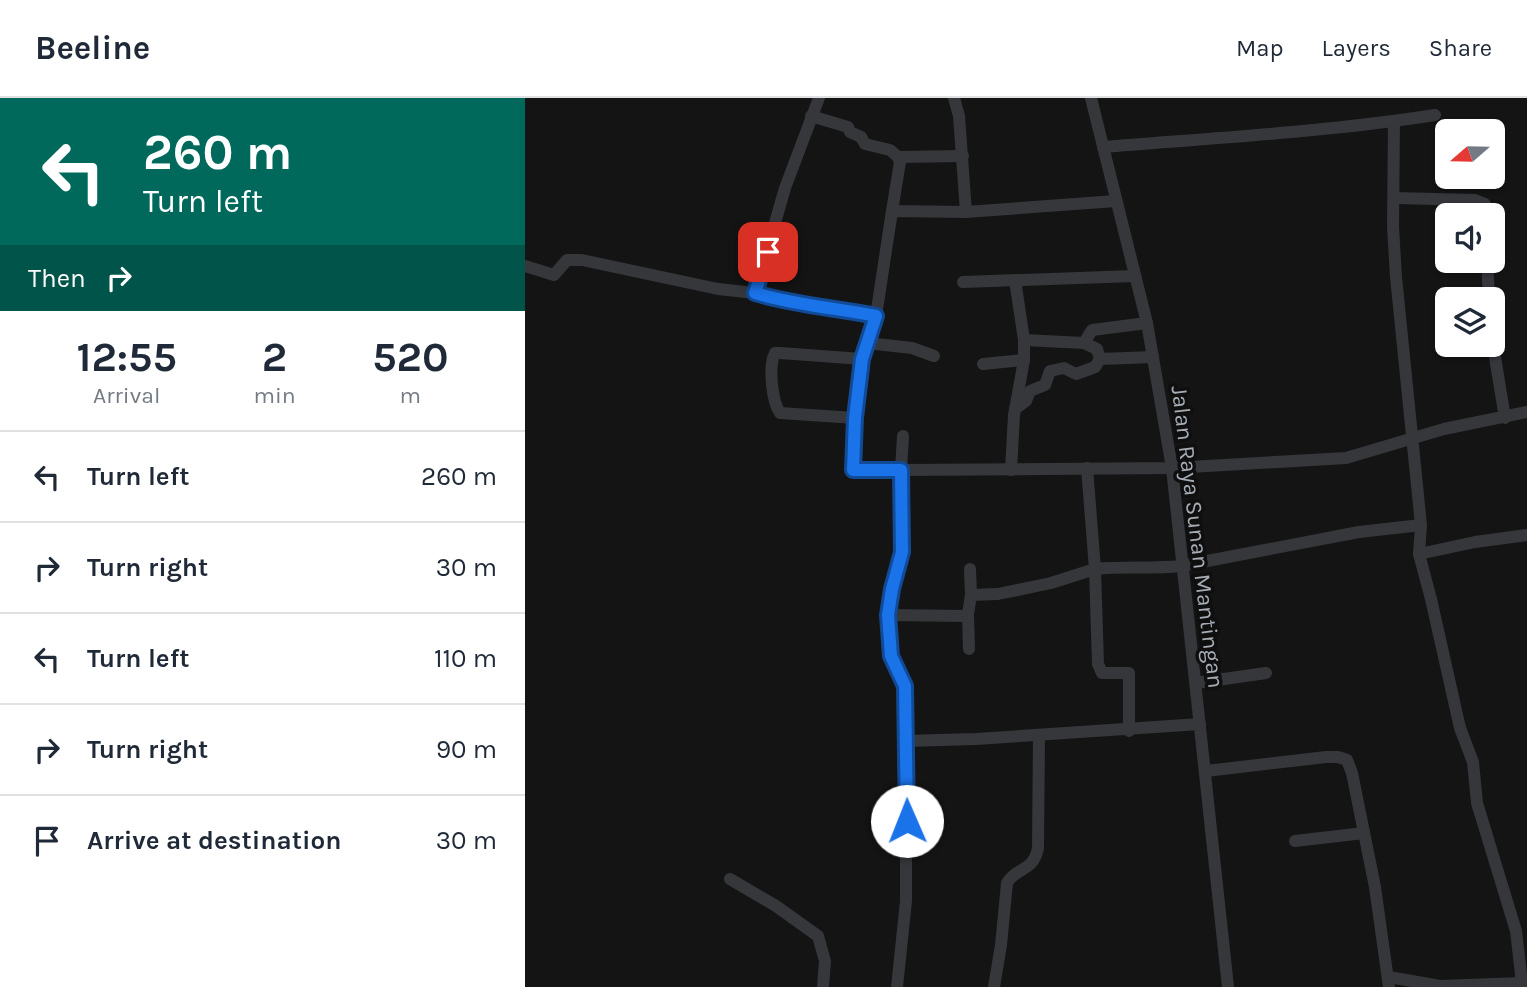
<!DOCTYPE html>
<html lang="en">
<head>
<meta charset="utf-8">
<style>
  body { margin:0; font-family:Karla,sans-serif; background:#f2f2f3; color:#1f2937; height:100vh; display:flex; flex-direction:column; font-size:26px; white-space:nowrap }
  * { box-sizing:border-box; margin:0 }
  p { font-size:23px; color:#747a83 }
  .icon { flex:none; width:38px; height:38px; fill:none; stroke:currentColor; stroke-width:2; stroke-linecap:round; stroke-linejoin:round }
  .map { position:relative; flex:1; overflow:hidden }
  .sheet { display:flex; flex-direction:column; background:#fff; width:525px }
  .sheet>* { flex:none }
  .guide { background:#00695c; color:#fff; overflow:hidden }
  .needle { width:46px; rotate:250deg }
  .controls { position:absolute; left:910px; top:21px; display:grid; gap:14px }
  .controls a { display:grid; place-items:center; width:70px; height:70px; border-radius:10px; background:#fff; box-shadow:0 2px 5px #0004; font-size:35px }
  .pin { position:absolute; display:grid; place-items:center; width:60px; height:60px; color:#fff; margin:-30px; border-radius:14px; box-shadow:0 4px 10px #0006 }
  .me { position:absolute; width:77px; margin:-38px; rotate:359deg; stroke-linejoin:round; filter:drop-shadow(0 0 5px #0008) }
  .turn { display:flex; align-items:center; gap:24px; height:147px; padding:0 28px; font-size:32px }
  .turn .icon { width:91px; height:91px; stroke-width:2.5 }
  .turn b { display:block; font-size:49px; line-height:60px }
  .then { display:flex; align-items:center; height:66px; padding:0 28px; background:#0003; gap:14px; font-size:26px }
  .eta { display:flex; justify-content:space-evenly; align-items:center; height:119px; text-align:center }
  .eta b { font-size:42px; font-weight:700; line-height:49px }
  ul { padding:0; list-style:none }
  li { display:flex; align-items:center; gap:21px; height:91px; padding:0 28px; border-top:2px solid #e0e1e3 }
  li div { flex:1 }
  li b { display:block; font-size:26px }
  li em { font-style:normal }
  header { display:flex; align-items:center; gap:42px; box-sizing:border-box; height:98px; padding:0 35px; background:#fff; border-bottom:2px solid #e0e1e3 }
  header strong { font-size:33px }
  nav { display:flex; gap:38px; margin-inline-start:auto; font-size:24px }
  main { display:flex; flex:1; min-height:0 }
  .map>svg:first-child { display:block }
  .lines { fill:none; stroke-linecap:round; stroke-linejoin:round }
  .minor { stroke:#35373a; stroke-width:12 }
  .route-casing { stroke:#114b97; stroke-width:18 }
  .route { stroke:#1a73e8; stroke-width:12 }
  .labels { text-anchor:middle; stroke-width:7; stroke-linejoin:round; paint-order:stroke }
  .street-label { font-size:23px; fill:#a6adb5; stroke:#0f0f10 }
</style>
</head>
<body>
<header>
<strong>Beeline</strong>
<nav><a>Map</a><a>Layers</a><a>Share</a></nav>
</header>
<main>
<section class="sheet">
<div class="guide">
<div class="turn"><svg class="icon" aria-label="left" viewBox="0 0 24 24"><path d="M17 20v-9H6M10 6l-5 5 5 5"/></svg><div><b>260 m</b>Turn left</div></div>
<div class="then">Then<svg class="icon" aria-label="right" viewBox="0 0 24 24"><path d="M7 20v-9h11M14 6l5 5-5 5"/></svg></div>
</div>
<div class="eta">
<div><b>12:55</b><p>Arrival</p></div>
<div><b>2</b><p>min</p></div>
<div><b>520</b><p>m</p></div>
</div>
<ul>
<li><svg class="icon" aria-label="left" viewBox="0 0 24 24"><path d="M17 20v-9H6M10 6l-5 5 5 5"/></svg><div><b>Turn left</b></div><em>260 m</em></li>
<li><svg class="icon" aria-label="right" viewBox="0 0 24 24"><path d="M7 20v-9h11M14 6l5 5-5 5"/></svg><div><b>Turn right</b></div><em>30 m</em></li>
<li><svg class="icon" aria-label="left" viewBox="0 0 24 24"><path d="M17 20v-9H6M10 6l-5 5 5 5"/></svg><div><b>Turn left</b></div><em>110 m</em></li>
<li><svg class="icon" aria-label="right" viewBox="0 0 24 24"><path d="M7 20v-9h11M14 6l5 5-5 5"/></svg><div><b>Turn right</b></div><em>90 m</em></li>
<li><svg class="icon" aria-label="arrive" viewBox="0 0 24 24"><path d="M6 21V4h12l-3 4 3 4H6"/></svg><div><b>Arrive at destination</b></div><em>30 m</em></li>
</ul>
</section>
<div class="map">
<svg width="1002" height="889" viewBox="0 0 1002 889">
  <rect width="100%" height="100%" fill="#141415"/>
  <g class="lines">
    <g class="minor">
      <path d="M429 0 434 18 441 114 591 103"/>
      <path d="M566 0 622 225 647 370 703 889"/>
      <path d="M286 18 323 29 325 34 336 39 340 46 365 52 373 59 438 58"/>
      <path d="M869 23 868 129 871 179 896 427 894 456 906 501 935 630 948 664 952 705 991 833 997 885"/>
      <path d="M578 49C689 40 800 34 910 17"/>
      <path d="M870 100 950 102 960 106 962 117"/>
      <path d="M367 113 375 64 373 59"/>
      <path d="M962 163 964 201"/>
      <path d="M0 168 29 177 42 162H57L193 191 230 195 260 90 294 0"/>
      <path d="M438 184 609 178"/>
      <path d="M230 195C268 207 312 210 351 218"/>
      <path d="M499 242 559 245 572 251 575 261 628 259"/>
      <path d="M342 245 387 250 409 258"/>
      <path d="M559 245 567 232 622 225"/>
      <path d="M968 247 980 320"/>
      <path d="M458 266 499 262"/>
      <path d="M490 311 501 303 505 293 520 287 525 273 539 270 551 276 570 269 575 261"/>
      <path d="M330 320 255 315C247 303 243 268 250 255H255L337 261"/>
      <path d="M378 338 376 372H328L330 320 337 261 351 218 367 113 441 114"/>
      <path d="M486 372 489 317 499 262V242L490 182"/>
      <path d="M894 456 950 444 1002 437"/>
      <path d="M445 471 446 497"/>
      <path d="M363 517 440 518 443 516 446 497 473 496 526 485 570 471 562 370"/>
      <path d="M443 517 444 551"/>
      <path d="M671 585 741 575"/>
      <path d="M604 633V575H577L573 566 570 471C599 468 627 471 656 468L834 434 896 427"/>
      <path d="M380 643 451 641 675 626"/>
      <path d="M681 673 801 659H813L822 662 827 675 850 789 864 889"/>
      <path d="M770 743 839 735"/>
      <path d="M205 781 251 808 293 838 300 863 298 889"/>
      <path d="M864 879 915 888 997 885 998 889"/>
      <path d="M372 889 381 803V588L366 557 363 517 367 490 377 454 376 372 647 370 821 360 919 331 1002 314"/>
      <path d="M469 889 476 847 482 785C492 768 508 775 513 750L514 638"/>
    </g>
  </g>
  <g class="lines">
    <g class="route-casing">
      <path id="route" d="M243 154 230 195C269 207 311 210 351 218L337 261 330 320 328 372H376L377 454 367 491 363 517 366 558 380 588 382 723"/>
    </g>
    <use href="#route" class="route"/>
  </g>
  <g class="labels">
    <g class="street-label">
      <text transform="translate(673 439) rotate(83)" y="8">Jalan Raya Sunan Mantingan</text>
    </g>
  </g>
</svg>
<div class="controls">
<a><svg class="needle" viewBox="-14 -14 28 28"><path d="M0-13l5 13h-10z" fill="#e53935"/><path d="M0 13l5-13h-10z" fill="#747a83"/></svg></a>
<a><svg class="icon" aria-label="sound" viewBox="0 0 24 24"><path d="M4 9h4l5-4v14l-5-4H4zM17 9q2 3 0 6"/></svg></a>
<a><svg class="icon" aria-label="layers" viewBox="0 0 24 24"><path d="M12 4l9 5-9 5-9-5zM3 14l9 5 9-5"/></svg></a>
</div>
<div class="pin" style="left:243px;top:154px;background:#d93025"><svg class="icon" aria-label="arrive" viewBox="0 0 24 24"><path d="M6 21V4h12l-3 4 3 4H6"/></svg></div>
<svg class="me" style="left:382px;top:723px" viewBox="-20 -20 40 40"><circle r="19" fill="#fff"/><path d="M0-13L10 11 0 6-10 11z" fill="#1a73e8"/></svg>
</div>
</main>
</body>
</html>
